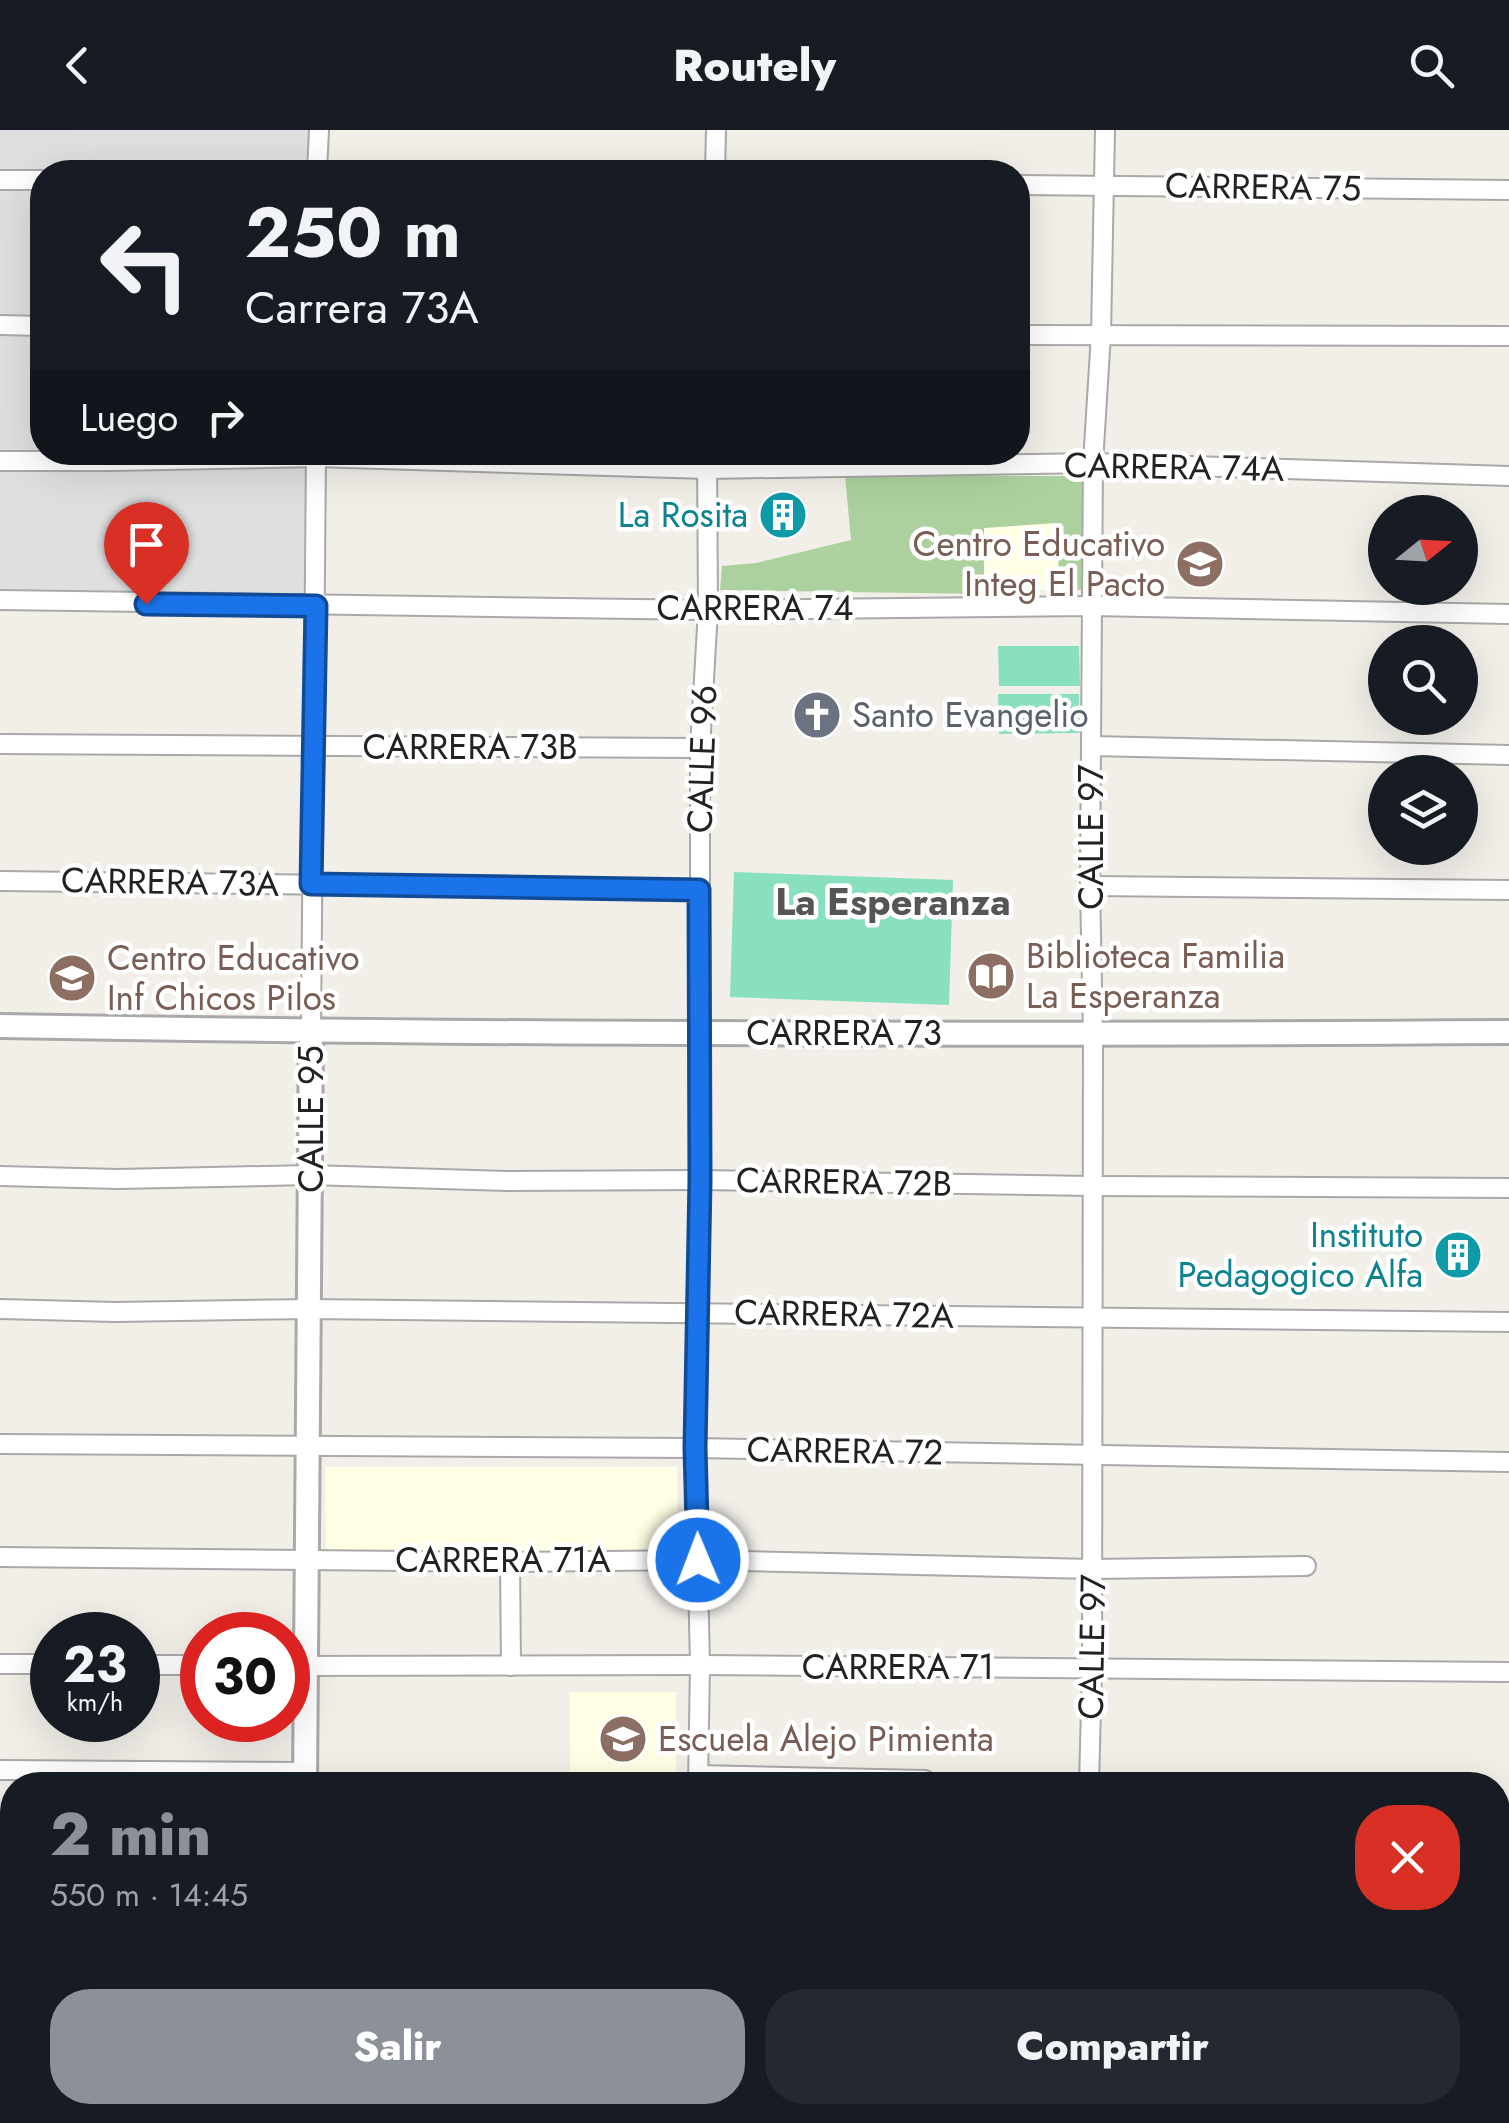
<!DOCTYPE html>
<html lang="es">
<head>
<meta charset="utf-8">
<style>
  body { margin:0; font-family:Jost,sans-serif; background:#242831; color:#f1f3f6; height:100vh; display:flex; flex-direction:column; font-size:38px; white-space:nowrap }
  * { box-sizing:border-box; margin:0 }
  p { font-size:32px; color:#9ea1a6 }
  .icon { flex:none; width:55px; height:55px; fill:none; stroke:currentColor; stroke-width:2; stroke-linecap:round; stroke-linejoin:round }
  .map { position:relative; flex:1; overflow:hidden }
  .side { position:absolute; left:0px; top:1642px; width:1510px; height:352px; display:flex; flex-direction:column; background:#171b24; border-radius:40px 40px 0 0; box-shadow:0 10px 40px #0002 }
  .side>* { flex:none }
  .hud { position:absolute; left:30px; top:30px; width:1000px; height:305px; border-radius:40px; box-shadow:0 10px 40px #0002; background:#171b24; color:#f1f3f6; overflow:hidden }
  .needle { width:65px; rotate:72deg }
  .controls { position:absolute; left:1368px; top:365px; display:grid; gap:20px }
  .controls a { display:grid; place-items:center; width:110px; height:110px; border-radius:50%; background:#171b24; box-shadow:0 10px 40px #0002; font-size:50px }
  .speed { position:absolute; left:30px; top:1482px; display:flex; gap:20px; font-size:50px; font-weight:700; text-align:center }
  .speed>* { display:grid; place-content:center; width:130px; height:130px; border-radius:50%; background:#171b24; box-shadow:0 10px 40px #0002; line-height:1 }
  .speed small { font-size:25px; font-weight:400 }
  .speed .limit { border:15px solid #d22; background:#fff; color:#111 }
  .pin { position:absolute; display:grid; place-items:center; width:85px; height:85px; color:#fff; margin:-102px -42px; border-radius:50% 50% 50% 0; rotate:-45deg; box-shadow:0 0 10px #0007 }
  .pin .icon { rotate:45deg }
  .me { position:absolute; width:110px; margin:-55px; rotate:359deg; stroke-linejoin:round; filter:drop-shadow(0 0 8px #0008) }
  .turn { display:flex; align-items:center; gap:35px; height:210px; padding:0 50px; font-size:45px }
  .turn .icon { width:130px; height:130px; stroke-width:2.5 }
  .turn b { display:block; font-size:70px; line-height:85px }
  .then { display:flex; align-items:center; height:95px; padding:0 50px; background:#0003; gap:20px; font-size:38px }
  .round { display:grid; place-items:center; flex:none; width:105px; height:105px; border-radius:40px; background:#242831 }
  .summary { display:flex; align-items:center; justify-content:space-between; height:170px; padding:0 50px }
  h1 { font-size:60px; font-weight:800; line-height:75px; color:#8c9099 }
  .primary-button { display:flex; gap:20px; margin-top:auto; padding:20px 50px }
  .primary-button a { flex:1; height:115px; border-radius:40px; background:#8c9099; color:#fff; font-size:40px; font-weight:800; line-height:115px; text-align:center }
  .primary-button a+a { background:#242831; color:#f1f3f6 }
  header { display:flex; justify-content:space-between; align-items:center; height:130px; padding:0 50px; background:#171b24; font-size:45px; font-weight:800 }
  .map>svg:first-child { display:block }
  .residential { fill:#e0dfdf }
  .education { fill:#ffffe5 }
  .forest { fill:#add19e }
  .pitch { fill:#88e0be }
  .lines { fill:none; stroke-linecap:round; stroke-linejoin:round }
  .minor-casing { stroke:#a9a9a9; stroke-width:22 }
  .tertiary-casing { stroke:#a9a9a9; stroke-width:28 }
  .minor { stroke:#fff; stroke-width:18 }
  .tertiary { stroke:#fff; stroke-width:22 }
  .route-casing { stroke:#114b97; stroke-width:25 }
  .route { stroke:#1a73e8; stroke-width:18 }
  .labels { text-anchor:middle; stroke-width:9; stroke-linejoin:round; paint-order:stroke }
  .street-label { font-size:35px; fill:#222; stroke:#fff }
  .culture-label { font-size:35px; fill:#0d838f; stroke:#fff; text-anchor:end }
  .education-label { font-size:35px; fill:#785e54; stroke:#fff; text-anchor:start }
  .worship-label { font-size:35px; fill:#5b616d; stroke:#fff; text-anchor:start }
  .neighbourhood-label { font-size:38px; font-weight:bold; fill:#555; stroke:#fff }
</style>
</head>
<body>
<header><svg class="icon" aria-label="back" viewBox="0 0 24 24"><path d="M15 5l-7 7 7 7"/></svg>Routely<svg class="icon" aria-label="search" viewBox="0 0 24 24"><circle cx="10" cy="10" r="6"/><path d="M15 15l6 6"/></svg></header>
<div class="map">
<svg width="1509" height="1993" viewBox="0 0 1509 1993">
  <rect width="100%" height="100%" fill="#f2efe9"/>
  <path class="residential" d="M0 0H316V42H42V322L316 323V476L0 465Z"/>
  <g class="education">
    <path d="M1057 393 1060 459 984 464V398Z"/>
    <path d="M325 1337H677L678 1423H326Z"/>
    <rect x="570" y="1562" width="106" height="93"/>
  </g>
  <path class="forest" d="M845 346H1084L1085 460 1060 459 1056 393 984 398V464L720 460 722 436 756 433 851 410Z"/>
  <g class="pitch">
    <path d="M998 516H1079L1080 556H999Z"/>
    <path d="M998 564H1079L1080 603 999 604Z"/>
    <path d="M734 742 953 750 949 875 730 867Z"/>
  </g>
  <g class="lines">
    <g class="minor-casing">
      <g id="minor">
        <path d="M317 42 319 0"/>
        <path d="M715 42 716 0"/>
        <path d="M0 50H42"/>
        <path d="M1018 55 1509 60"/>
        <path d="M0 195 42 196"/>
        <path d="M1018 205 1509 206"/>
        <path d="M0 331H114L316 327 707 339 1093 333 1509 346"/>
        <path d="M0 470 708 480 1092 476 1509 484"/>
        <path d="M0 614 700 618"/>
        <path d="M1091 616 1509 625"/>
        <path d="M0 751 699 759"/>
        <path d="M1090 756 1509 760"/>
        <path d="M311 901 316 322"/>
        <path d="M0 1046 118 1049 310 1045 507 1051 700 1050 1092 1056 1509 1058"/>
        <path d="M0 1179 115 1182 310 1179 1509 1192"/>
        <path d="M0 1314 695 1318 1509 1332"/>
        <path d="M0 1427 510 1432 698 1430 1093 1439 1306 1436"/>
        <path d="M510 1432 511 1536"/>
        <path d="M0 1534H52"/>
        <path d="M138 1535H202"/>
        <path d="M288 1536 700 1535 1509 1542"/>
        <path d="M0 1640 305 1642"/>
        <path d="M698 1645 925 1650"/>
        <path d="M698 1655 700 1535 695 1318 700 1050V618L708 480 707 322"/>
        <path d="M1089 1655 1092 1539 1093 904 1090 756 1093 333 1101 204 1105 0"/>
        <path d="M0 1751H12"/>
        <path d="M1498 1762H1509"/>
        <path d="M0 1966H12"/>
        <path d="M1498 1979H1509"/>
        <path d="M519 1993V1982"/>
        <path d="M693 1993V1982"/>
        <path d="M1079 1993V1982"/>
      </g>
    </g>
    <g class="tertiary-casing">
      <g id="tertiary">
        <path d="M0 896C503 905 1006 905 1509 902"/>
        <path d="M305 1655 311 901"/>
        <path d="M297 1993 298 1982"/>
      </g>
    </g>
    <use href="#minor" class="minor"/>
    <use href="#tertiary" class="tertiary"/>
  </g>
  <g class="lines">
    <g class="route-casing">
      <path id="route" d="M146 474 316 476 311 754 699 760 700 1050 695 1318 698 1430"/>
    </g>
    <use href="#route" class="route"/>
  </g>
  <defs>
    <g id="building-disc" transform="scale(2.5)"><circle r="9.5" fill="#0f9aa8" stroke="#fff"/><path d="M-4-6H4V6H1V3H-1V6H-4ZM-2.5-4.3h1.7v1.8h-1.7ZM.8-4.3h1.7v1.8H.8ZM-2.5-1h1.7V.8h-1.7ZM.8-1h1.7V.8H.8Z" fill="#fff"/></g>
    <g id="school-disc" transform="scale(2.5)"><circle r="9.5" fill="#8d6e63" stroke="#fff"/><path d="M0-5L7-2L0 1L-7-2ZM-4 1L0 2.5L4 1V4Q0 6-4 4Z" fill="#fff"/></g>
    <g id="church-disc" transform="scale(2.5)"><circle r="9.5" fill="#6b7280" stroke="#fff"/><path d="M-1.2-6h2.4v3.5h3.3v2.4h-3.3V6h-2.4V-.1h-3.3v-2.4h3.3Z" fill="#fff"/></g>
    <g id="library-disc" transform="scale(2.5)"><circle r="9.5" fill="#8d6e63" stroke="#fff"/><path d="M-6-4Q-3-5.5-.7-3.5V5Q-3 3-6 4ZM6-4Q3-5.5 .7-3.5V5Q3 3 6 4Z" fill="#fff"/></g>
  </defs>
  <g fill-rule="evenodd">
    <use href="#building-disc" x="783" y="385"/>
    <use href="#school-disc" x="1200" y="434"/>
    <use href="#church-disc" x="817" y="585"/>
    <use href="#library-disc" x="991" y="846"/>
    <use href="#school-disc" x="72" y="848"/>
    <use href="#building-disc" x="1458" y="1125"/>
    <use href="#school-disc" x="623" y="1609"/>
  </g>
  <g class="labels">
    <g class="street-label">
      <text transform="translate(1263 57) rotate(1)" y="12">CARRERA 75</text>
      <text transform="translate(1174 337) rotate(1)" y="12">CARRERA 74A</text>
      <text x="755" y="490">CARRERA 74</text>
      <text x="470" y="629">CARRERA 73B</text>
      <text transform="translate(702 629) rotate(-88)" y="12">CALLE 96</text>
      <text transform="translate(1091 707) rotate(-90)" y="12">CALLE 97</text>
      <text transform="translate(170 752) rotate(1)" y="12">CARRERA 73A</text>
      <text x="844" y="915">CARRERA 73</text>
      <text transform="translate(311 989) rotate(-90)" y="12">CALLE 95</text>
      <text transform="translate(844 1052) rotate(1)" y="12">CARRERA 72B</text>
      <text transform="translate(844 1184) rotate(1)" y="12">CARRERA 72A</text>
      <text transform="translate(845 1321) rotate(1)" y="12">CARRERA 72</text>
      <text x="503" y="1442">CARRERA 71A</text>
      <text transform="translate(1092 1517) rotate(-89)" y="12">CALLE 97</text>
      <text x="898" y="1549">CARRERA 71</text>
    </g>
    <g class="culture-label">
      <text x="748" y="397">La Rosita</text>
      <text x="1423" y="1117">Instituto<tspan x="1423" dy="40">Pedagogico Alfa</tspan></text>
    </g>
    <g class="education-label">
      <text x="1165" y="426" text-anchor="end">Centro Educativo<tspan x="1165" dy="40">Integ El Pacto</tspan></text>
      <text x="1026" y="838">Biblioteca Familia<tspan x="1026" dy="40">La Esperanza</tspan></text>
      <text x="107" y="840">Centro Educativo<tspan x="107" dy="40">Inf Chicos Pilos</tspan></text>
      <text x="658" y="1621">Escuela Alejo Pimienta</text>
    </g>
    <g class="worship-label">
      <text x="852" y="597">Santo Evangelio</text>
    </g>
    <g class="neighbourhood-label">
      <text x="893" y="785">La Esperanza</text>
    </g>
  </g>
</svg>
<div class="controls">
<a><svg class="needle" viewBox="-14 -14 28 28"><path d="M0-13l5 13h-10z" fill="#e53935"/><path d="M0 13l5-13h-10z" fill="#9ea1a6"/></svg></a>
<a><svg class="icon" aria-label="search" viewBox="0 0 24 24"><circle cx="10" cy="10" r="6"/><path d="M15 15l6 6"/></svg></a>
<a><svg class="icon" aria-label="layers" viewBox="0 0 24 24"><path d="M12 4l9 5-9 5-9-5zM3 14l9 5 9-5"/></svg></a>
</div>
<div class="speed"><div>23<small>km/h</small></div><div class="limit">30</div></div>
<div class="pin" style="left:146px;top:474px;background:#d93025"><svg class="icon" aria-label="arrive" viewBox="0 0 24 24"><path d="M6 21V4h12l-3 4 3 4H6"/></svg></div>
<svg class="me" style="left:698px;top:1430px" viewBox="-20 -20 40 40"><circle r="17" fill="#1a73e8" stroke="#fff" stroke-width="3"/><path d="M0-11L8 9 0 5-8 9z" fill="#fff"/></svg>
<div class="hud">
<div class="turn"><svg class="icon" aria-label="left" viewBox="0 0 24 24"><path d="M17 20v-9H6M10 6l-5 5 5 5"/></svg><div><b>250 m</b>Carrera 73A</div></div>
<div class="then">Luego<svg class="icon" aria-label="right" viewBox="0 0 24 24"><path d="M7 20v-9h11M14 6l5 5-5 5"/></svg></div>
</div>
<section class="side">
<div class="summary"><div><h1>2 min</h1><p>550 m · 14:45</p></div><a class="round" style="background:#d93025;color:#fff"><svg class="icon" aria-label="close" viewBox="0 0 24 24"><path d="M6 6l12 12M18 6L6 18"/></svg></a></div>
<div class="primary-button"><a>Salir</a><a>Compartir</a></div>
</section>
</div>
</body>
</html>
